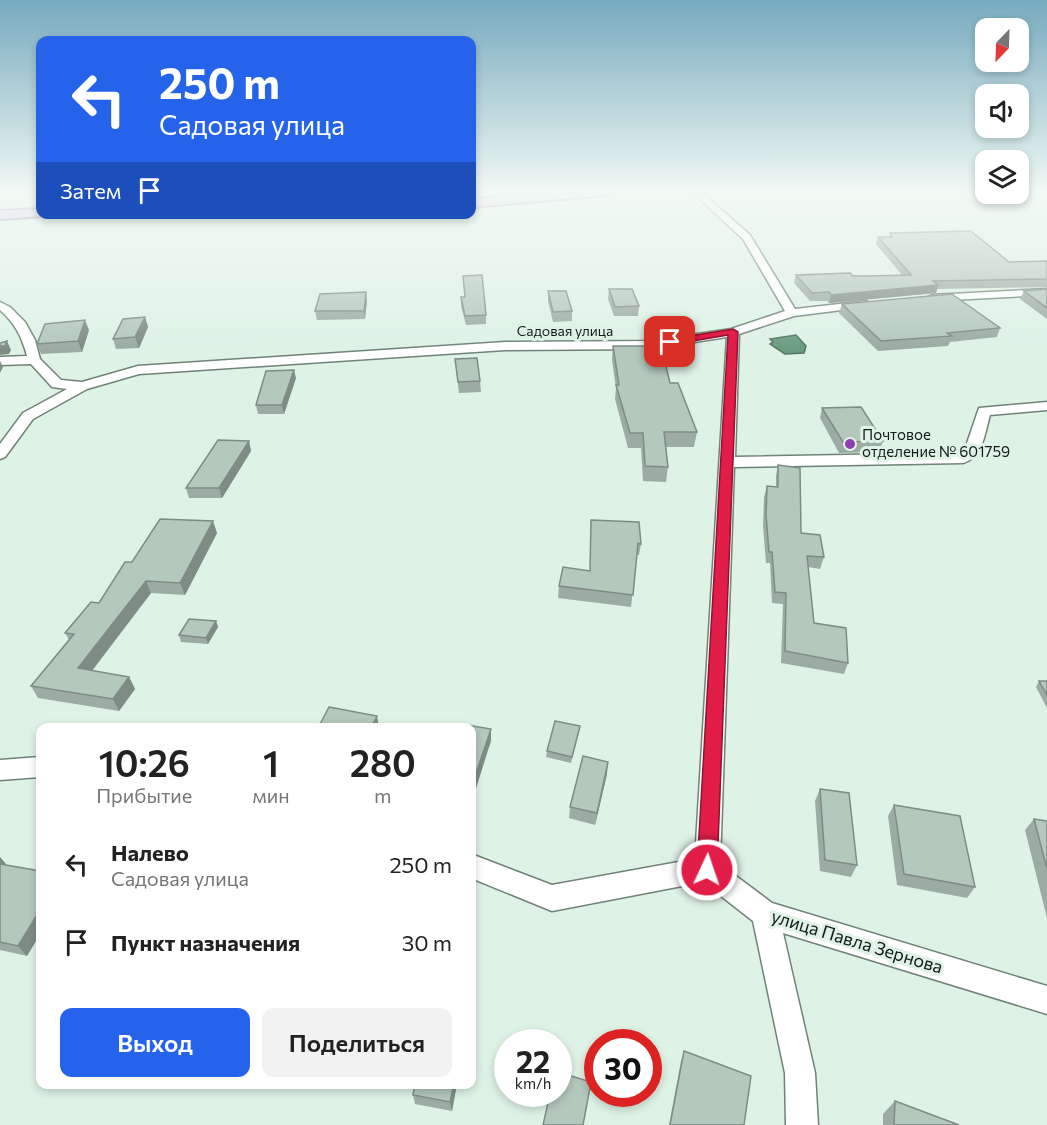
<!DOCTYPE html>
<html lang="ru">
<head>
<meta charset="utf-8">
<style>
  body { margin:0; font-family:Commissioner,sans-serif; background:#f2f2f2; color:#222; height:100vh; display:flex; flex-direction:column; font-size:22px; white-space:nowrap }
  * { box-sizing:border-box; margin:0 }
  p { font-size:20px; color:#767676 }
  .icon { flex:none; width:33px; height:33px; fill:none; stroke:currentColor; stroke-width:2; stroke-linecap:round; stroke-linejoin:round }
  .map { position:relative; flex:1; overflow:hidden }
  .details { position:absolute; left:36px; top:723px; width:440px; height:366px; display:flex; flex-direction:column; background:#fff; border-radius:12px; box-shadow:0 3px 9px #0003 }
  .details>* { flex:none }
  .hud { position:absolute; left:36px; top:36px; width:440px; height:183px; border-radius:12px; box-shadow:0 3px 9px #0003; background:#2563eb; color:#fff; overflow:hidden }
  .needle { width:39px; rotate:203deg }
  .fabs { position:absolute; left:975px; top:18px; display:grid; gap:12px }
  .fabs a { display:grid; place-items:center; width:54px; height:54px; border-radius:12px; background:#fff; box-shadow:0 3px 9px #0003; font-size:30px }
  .speed { position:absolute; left:494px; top:1029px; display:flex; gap:12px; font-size:30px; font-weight:700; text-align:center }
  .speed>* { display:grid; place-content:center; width:78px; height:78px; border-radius:50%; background:#fff; box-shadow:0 3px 9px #0003; line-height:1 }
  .speed small { font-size:15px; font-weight:400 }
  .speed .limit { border:9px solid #d22; background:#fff; color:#111 }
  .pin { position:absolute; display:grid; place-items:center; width:51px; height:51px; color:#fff; margin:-26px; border-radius:12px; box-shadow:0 3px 9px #0006 }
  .me { position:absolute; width:66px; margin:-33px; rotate:3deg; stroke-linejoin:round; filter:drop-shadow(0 0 4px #0008) }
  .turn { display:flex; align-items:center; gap:21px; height:126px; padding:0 24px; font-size:27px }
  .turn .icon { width:78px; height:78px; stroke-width:2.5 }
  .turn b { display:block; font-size:42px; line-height:51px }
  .then { display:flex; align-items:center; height:57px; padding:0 24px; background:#0003; gap:12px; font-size:22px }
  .eta { display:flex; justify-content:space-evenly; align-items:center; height:102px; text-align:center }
  .eta b { font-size:36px; font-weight:600; line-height:42px }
  .action { display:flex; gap:12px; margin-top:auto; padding:12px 24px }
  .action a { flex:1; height:69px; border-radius:12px; background:#2563eb; color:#fff; font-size:24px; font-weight:600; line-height:69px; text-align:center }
  .action a+a { background:#f2f2f2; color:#222 }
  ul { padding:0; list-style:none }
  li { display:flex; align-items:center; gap:18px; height:78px; padding:0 24px }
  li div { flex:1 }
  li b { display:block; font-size:22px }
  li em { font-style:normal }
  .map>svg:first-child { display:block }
  .water { fill:#6b9c7f; stroke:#517660; stroke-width:1.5 }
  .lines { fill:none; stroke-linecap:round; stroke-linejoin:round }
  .minor-casing { stroke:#718378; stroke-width:3 }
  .primary-casing { stroke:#815f99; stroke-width:4 }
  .minor { fill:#fff; fill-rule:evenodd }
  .primary { fill:#d6b5eb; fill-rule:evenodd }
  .wall { fill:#9caca2 }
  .shaded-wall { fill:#7f8c84 }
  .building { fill:#b5c8bc; stroke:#7f8c84; stroke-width:1.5 }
  .route { fill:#e11d48; stroke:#92132f; stroke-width:1.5 }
  .poi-dot { fill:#8a40b2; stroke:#dff2e6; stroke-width:2 }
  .labels { text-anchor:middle; stroke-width:6; stroke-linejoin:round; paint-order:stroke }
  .far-street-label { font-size:14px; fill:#151c18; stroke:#dff2e6 }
  .poi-label { font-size:15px; fill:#151c18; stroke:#dff2e6; text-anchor:start }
  .near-street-label { font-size:18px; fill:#151c18; stroke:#dff2e6 }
</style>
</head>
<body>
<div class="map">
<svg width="1047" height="1125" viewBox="0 0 1047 1125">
  <rect width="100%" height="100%" fill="#dff2e6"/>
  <path class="water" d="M796 335 806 346 804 353 785 354 770 344 773 342 770 339Z"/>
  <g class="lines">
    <g class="minor-casing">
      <g id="minor">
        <path d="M691 191H700L750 235 795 309 866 301 872 304 866 307 794 316 739 334 735 457 959 453 965 449 979 408 1047 402V410L990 415C985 432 983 458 963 463L734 467 720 864 772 903 1047 986V1014L783 933 815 1073 818 1125H786L785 1073 753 921 703 882 552 911 471 878V854L552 885 695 859 727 337 649 349 505 350 139 374 87 389 33 419 5 457 0 459V444L23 413 67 389 52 387 31 364 0 365V357L27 356C22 337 15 323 0 310V302L10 307 25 322 35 340 40 359 61 380 82 382 138 366 505 342 649 341 731 329 785 311 743 239Z"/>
        <path d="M1047 289V295L932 301 926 298 932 295Z"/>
        <path d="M40 757V777L0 780V760Z"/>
      </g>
    </g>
    <g class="primary-casing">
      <g id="primary">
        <path d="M558 191H616L609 195 471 207V199Z"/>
        <path d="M40 209V214H46L45 216 0 219V211Z"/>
      </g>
    </g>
    <use href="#minor" class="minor"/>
    <use href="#primary" class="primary"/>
  </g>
  <g class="wall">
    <path d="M890 233 1009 262 1047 261V287L937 289 936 293 829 303 827 301H810L794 283 796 275 864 276 902 275 876 244 878 237H889Z"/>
    <path d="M609 289 639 306 638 316H614L608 299Z"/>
    <path d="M1047 289V319L1020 299 1024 291Z"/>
    <path d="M548 291 572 311V321L553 322 548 301Z"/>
    <path d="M461 297H465L486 315V324L466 325 461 306Z"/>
    <path d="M367 300 365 319 317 320 315 311Z"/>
    <path d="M842 304 1000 328 997 337 950 342 948 346 878 351 839 313Z"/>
    <path d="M145 317 148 327 139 348 116 349 113 339Z"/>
    <path d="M89 330 82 352 41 354 37 344Z"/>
    <path d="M613 346 670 383 697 432 694 447H666L668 467 666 482 643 481 641 448H628L615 399 616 388 612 360Z"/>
    <path d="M455 359 480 381 481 392 459 393Z"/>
    <path d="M296 378 284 414H258L256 405Z"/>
    <path d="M822 408 883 441 879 452 839 453 820 418Z"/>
    <path d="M249 441 251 451 222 498H189L186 488Z"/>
    <path d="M778 465 801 533 824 557 820 569 808 567 814 623 848 663 844 674 781 663 783 604 772 603 770 563H766L763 526 764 497 767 486 776 487V476Z"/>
    <path d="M591 520 641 544 639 555H637L631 607 558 598 559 586 590 570Z"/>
    <path d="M217 533 185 595 151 593 92 671 129 677 135 689 119 711 38 698 31 686 69 640 65 633 99 603 132 562Z"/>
    <path d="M216 621 218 627 208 644 181 642 179 635Z"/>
    <path d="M1039 681H1047V708L1036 687Z"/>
    <path d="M580 726 579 732 571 763 546 757 547 751Z"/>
    <path d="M607 774 595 825 569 818 570 807Z"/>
    <path d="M820 789 857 865 851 877 820 871 815 801Z"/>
    <path d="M894 805 975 887 967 898 897 885 888 816Z"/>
    <path d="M1034 819 1047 821V918L1025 830Z"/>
    <path d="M0 857 5 865 40 871V934L27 956 0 950Z"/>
    <path d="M684 1051 744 1125H669L681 1061Z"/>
    <path d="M415 1084H457L452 1111 415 1104 413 1095Z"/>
    <path d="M895 1101 959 1125H883V1114Z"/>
  </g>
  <g class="shaded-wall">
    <path d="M938 285 936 293 829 303 831 295Z"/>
    <path d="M366 292 367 300 365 319 364 311Z"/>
    <path d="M145 317 148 327 139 348 135 337Z"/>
    <path d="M85 320 89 330 82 352 78 341Z"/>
    <path d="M7 341 11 350 9 354 0 355V346Z"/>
    <path d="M0 361 3 367 0 373Z"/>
    <path d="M294 370 296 378 284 414 282 405Z"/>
    <path d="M249 441 251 451 222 498 219 488Z"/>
    <path d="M213 521 217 533 185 595 180 583Z"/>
    <path d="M146 581 151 593 84 681 78 668Z"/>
    <path d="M216 621 218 627 208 644 206 638Z"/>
    <path d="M129 677 135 689 119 711 113 699Z"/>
    <path d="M377 716 379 728H371Z"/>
    <path d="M491 729V741L472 801 471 788Z"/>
    <path d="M608 762 607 774 595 825 597 813Z"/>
    <path d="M0 857 6 864 0 873Z"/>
    <path d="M40 910V934L27 956 18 946Z"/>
    <path d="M454 1084H457L452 1111 450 1102Z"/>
  </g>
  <g class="building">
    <path d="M971 231 1009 262 1047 261V279L933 281 938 285 831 295 829 292 812 293 796 275 850 273 853 276H864L911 275 878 237H892L890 233Z"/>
    <path d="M482 275 486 315 465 316 461 297H465L463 276Z"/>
    <path d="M609 289H632L639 306 615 307Z"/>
    <path d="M1047 289V308L1024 291Z"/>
    <path d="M548 291H566L572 311 553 312Z"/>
    <path d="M366 292 364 311H315L320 294Z"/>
    <path d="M952 294 1000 328 947 333 952 336 881 341 842 304Z"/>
    <path d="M145 317 135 337 113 339 123 319Z"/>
    <path d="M85 320 78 341 37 344 45 324Z"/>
    <path d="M7 341 5 346H0V343Z"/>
    <path d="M613 346H661L670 383H678L697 432H664L668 467 645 466 643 433H630L616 385H619Z"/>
    <path d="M477 358 480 381 458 382 455 359Z"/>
    <path d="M294 370 282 405H256L266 371Z"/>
    <path d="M861 407 883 441 843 442 822 408Z"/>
    <path d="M218 440 249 441 219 488H186Z"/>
    <path d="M778 465 800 468 801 533 820 535 824 557 807 556 814 623 846 628 848 663 785 651 786 593 775 592 772 552H769L766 515 767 486 778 487Z"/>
    <path d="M160 519 213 521 180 583 146 581 78 668 129 677 113 699 31 686 74 634 65 633 91 602 99 603 125 562H132Z"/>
    <path d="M591 520 639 522 641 544 638 543 633 595 559 586 563 567 590 571Z"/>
    <path d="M189 619 216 621 206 638 179 635Z"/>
    <path d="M1039 681H1047V695Z"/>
    <path d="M329 707 377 716 371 728H318Z"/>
    <path d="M555 721 580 726 572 757 547 751Z"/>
    <path d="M461 724 491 729 471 788V728H460Z"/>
    <path d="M583 756 608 762 597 813 570 807Z"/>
    <path d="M820 789 849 793 857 865 825 860Z"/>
    <path d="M894 805 960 816 975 887 904 874Z"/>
    <path d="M1034 819 1047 821V869Z"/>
    <path d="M0 864 40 871V910L18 946 0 942Z"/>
    <path d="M684 1051 751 1076 744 1125H670Z"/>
    <path d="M558 1072 591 1082 583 1125H543L550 1094H558Z"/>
    <path d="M415 1084H454L450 1102 413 1095Z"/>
    <path d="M895 1101 959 1125H894Z"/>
  </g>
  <linearGradient id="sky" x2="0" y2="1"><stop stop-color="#76aabe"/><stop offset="0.55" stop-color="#f1f9f4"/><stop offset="1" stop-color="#f1f9f4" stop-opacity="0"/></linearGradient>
  <rect width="1047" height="349" fill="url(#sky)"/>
  <path class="route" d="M733 329 738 332 717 870 714 876 707 879 700 876 697 870 728 335 670 345 665 342 670 339Z"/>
  <circle class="poi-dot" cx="850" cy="444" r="6"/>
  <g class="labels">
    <g class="far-street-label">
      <text x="565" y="336">Садовая улица</text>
    </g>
    <g class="poi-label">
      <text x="862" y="440">Почтовое<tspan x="862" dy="17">отделение № 601759</tspan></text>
    </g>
    <g class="near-street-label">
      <text transform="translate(857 942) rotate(17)" y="6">улица Павла Зернова</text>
    </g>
  </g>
</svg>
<div class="fabs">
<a><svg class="needle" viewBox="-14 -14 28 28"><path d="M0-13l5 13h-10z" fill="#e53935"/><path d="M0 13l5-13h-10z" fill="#767676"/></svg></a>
<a><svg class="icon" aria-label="sound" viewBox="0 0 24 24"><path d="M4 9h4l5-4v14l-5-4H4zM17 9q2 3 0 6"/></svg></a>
<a><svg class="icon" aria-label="layers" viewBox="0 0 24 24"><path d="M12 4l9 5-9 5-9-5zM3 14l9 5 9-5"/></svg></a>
</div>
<div class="speed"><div>22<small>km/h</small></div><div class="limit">30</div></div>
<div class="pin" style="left:670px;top:342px;background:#d93025"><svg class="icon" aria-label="arrive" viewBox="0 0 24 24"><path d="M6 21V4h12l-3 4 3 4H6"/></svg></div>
<svg class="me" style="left:707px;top:870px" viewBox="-20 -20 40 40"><circle r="17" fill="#e11d48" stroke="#fff" stroke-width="3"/><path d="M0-11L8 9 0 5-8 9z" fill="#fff"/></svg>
<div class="hud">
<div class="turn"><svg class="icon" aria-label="left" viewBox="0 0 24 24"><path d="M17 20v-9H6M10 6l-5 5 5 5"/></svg><div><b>250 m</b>Садовая улица</div></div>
<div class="then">Затем<svg class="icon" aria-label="arrive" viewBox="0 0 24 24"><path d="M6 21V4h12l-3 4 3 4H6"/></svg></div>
</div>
<section class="details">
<div class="eta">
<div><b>10:26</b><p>Прибытие</p></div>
<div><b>1</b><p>мин</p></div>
<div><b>280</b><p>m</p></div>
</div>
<ul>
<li><svg class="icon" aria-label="left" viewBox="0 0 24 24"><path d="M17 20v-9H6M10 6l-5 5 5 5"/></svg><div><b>Налево</b><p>Садовая улица</p></div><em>250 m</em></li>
<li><svg class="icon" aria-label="arrive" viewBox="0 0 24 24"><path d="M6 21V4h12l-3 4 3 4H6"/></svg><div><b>Пункт назначения</b></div><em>30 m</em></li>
</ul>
<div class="action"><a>Выход</a><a>Поделиться</a></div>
</section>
</div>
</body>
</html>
